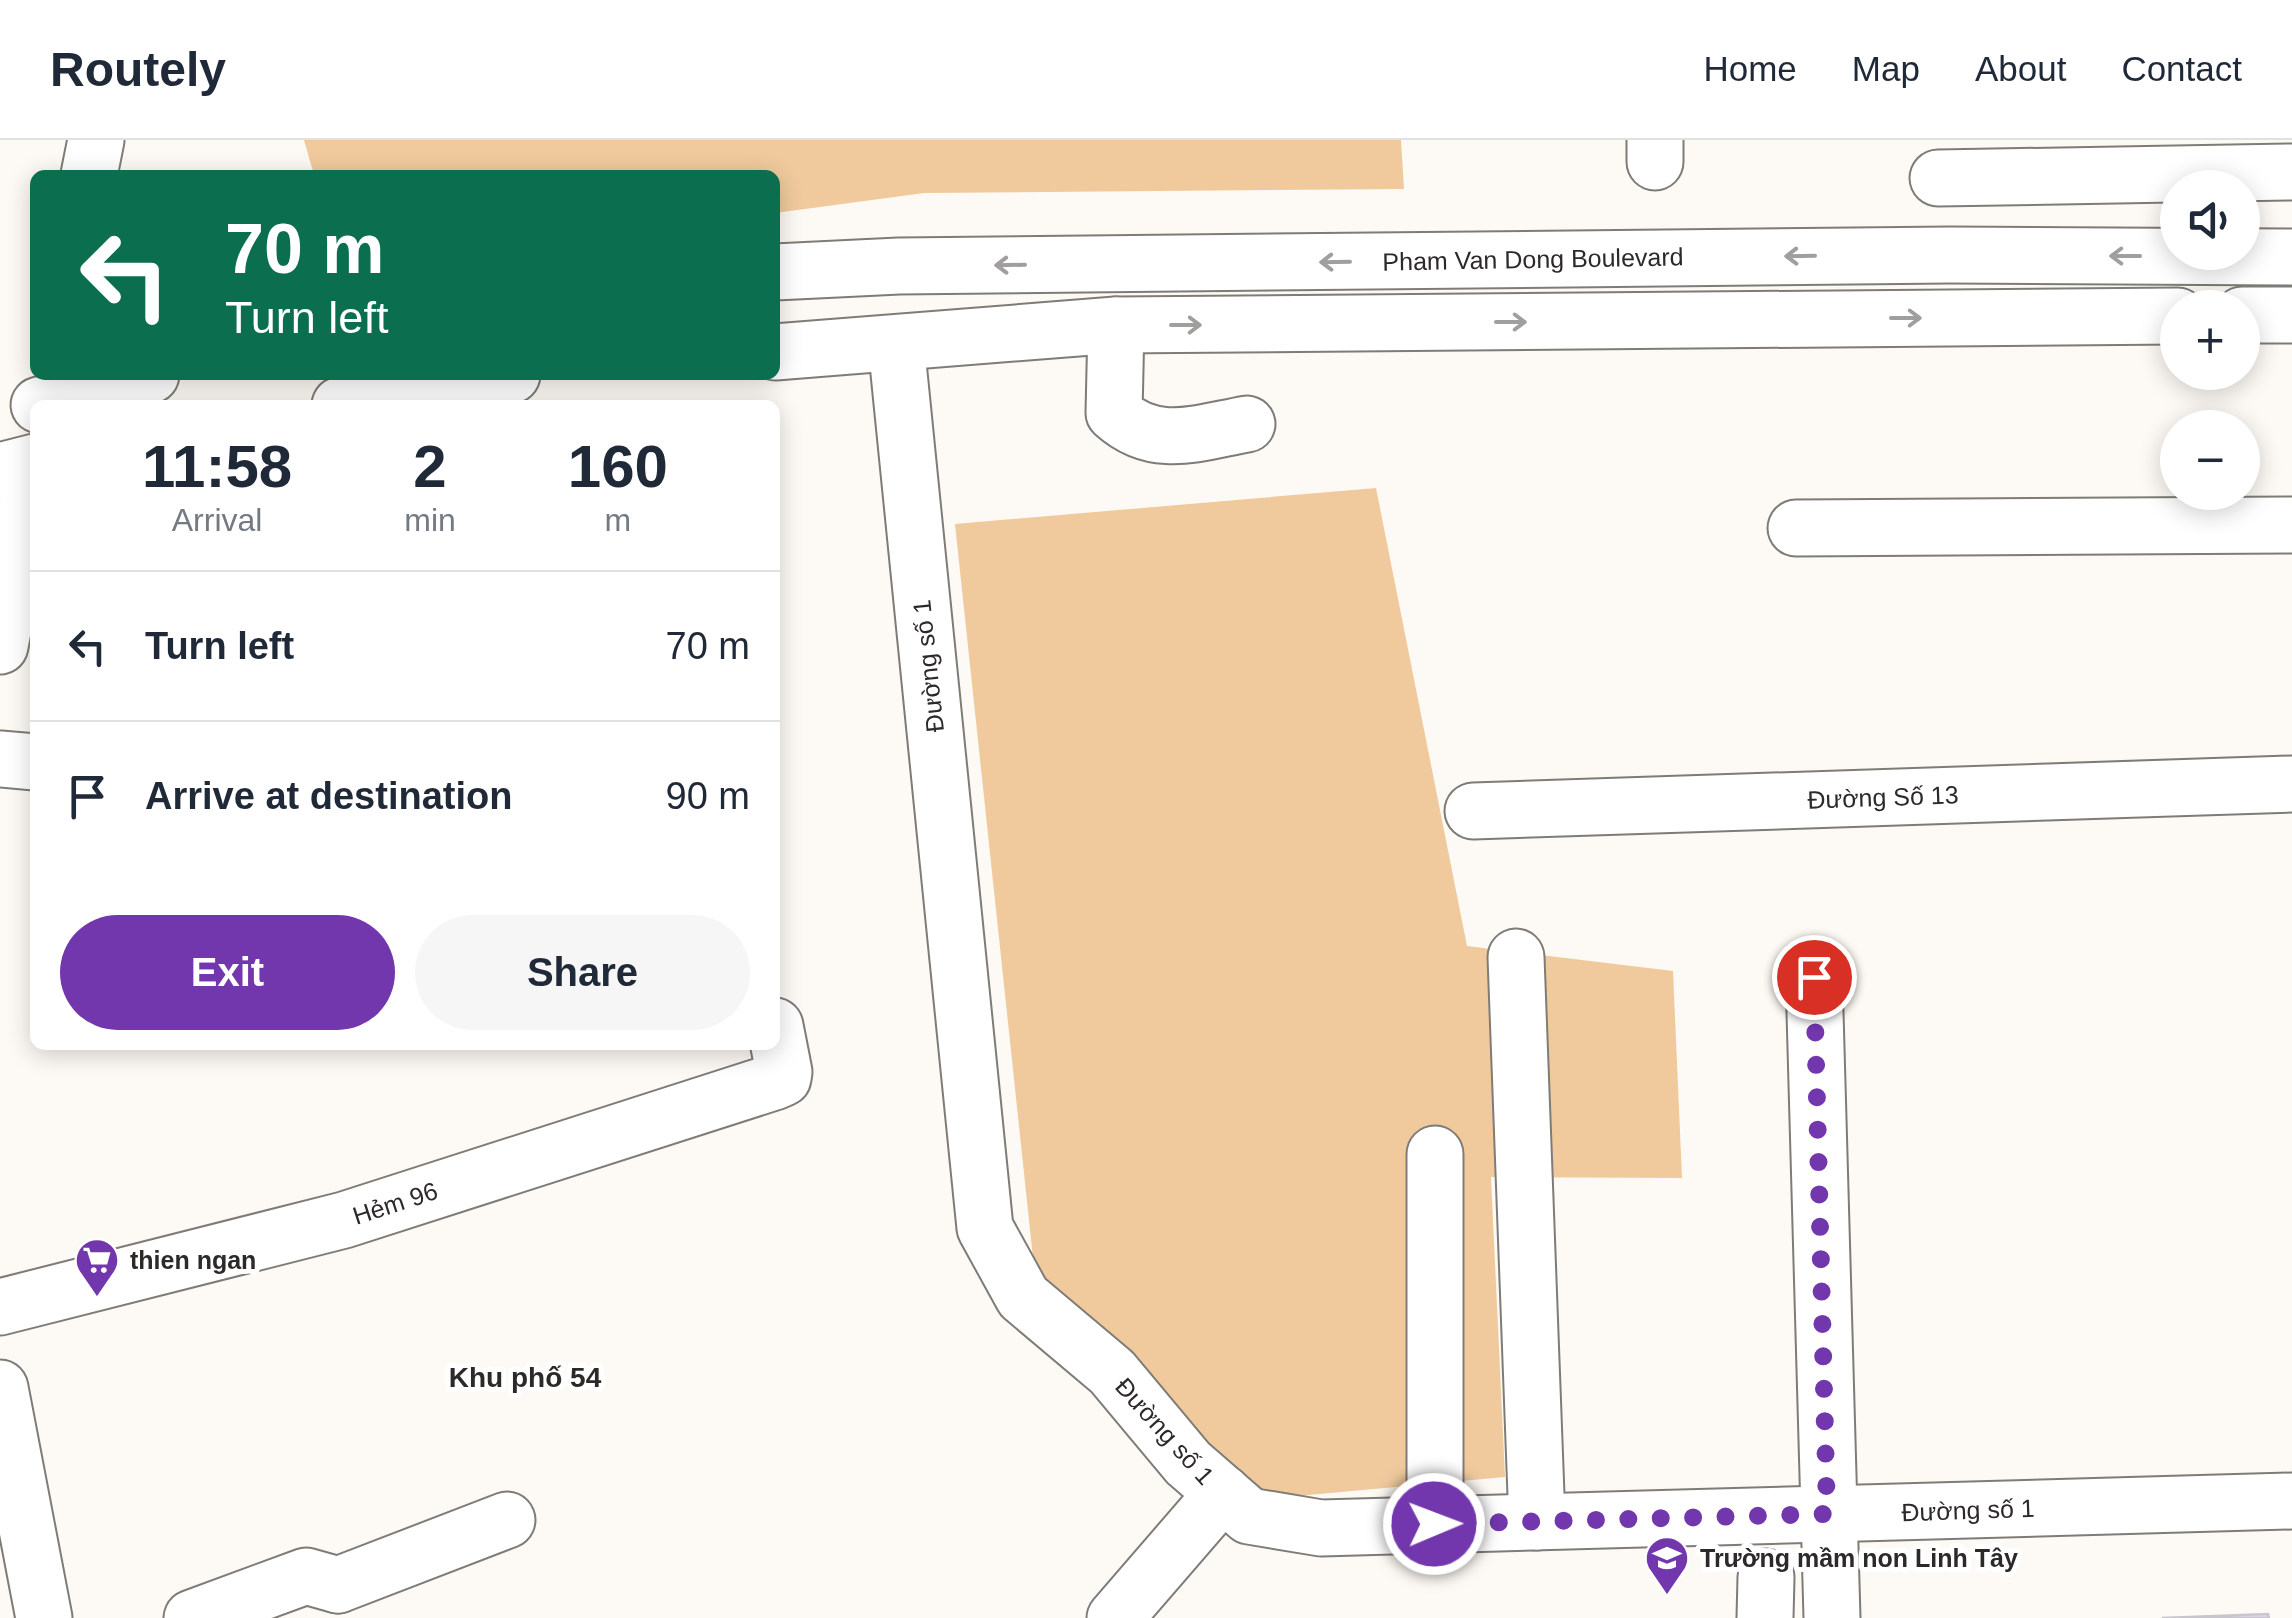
<!DOCTYPE html>
<html lang="en">
<head>
<meta charset="utf-8">
<style>
  body { margin:0; font-family:Helvetica,sans-serif; background:#f6f6f7; color:#1f2937; height:100vh; display:flex; flex-direction:column; font-size:38px; white-space:nowrap }
  * { box-sizing:border-box; margin:0 }
  p { font-size:32px; color:#747a83 }
  .icon { flex:none; width:55px; height:55px; fill:none; stroke:currentColor; stroke-width:2; stroke-linecap:round; stroke-linejoin:round }
  .map { position:relative; flex:1; overflow:hidden }
  .side { position:absolute; left:30px; top:260px; width:750px; height:650px; display:flex; flex-direction:column; background:#fff; border-radius:15px; box-shadow:0 5px 25px #0003 }
  .side>* { flex:none }
  .hud { position:absolute; left:30px; top:30px; width:750px; height:210px; border-radius:15px; box-shadow:0 5px 25px #0003; background:#0b6e4f; color:#fff; overflow:hidden }
  .buttons { position:absolute; left:2160px; top:30px; display:grid; gap:20px }
  .buttons a { display:grid; place-items:center; width:100px; height:100px; border-radius:50%; background:#fff; box-shadow:0 5px 25px #0003; font-size:50px }
  .pin { position:absolute; display:grid; place-items:center; width:85px; height:85px; color:#fff; margin:-42px; border:5px solid #fff; border-radius:50%; box-shadow:0 2px 10px #0007 }
  .me { position:absolute; width:110px; margin:-55px; rotate:89deg; stroke-linejoin:round; filter:drop-shadow(0 0 8px #0008) }
  .turn { display:flex; align-items:center; gap:35px; height:210px; padding:0 30px; font-size:45px }
  .turn .icon { width:130px; height:130px; stroke-width:2.5 }
  .turn b { display:block; font-size:70px; line-height:85px }
  .eta { display:flex; justify-content:space-evenly; align-items:center; height:170px; text-align:center }
  .eta b { font-size:60px; font-weight:600; line-height:70px }
  .action { display:flex; gap:20px; margin-top:auto; padding:20px 30px }
  .action a { flex:1; height:115px; border-radius:60px; background:#7237ad; color:#fff; font-size:40px; font-weight:600; line-height:115px; text-align:center }
  .action a+a { background:#f6f6f7; color:#1f2937 }
  ul { padding:0; list-style:none }
  li { display:flex; align-items:center; gap:30px; height:150px; padding:0 30px; border-top:2px solid #e0e1e3 }
  li div { flex:1 }
  li b { display:block; font-size:38px }
  li em { font-style:normal }
  header { display:flex; align-items:center; gap:60px; box-sizing:border-box; height:140px; padding:0 50px; background:#fff; border-bottom:2px solid #e0e1e3 }
  header strong { font-size:48px }
  nav { display:flex; gap:55px; margin-inline-start:auto; font-size:35px }
  .map>svg:first-child { display:block }
  .green { fill:#f0ca9d }
  .building { fill:#e4d7fa; stroke:#c8c6cc; stroke-width:2.5 }
  .lines { fill:none; stroke-linecap:round; stroke-linejoin:round }
  .minor-casing { stroke:#7f7c77; stroke-width:59 }
  .highway-casing { stroke:#7f7c77; stroke-width:59 }
  .minor { stroke:#fff; stroke-width:55 }
  .highway { stroke:#fff; stroke-width:55 }
  .oneway { stroke:#a09f9e }
  .route { stroke:#7237ad; stroke-width:18; stroke-dasharray:0 32.4 }
  .labels { text-anchor:middle; stroke-width:10; stroke-linejoin:round; paint-order:stroke }
  .street-label { font-size:25px; fill:#2c2a28; stroke:#fff }
  .poi-label { font-size:25px; font-weight:bold; fill:#2c2a28; stroke:#fff; text-anchor:start }
  .neighbourhood-label { font-size:28px; font-weight:bold; fill:#2c2a28; stroke:#fff }
</style>
</head>
<body>
<header>
<strong>Routely</strong>
<nav><a>Home</a><a>Map</a><a>About</a><a>Contact</a></nav>
</header>
<div class="map">
<svg width="2292" height="1478" viewBox="0 0 2292 1478">
  <rect width="100%" height="100%" fill="#fdf9f4"/>
  <g class="green">
    <path d="M304 0H1401L1404 49 924 53 775 73V35H314Z"/>
    <path d="M1376 348 1467 806 1673 831 1682 1038 1491 1037 1505 1337 1253 1360 1036 1146 955 384Z"/>
  </g>
  <path class="building" d="M2268 1474 2269 1478H2162Z"/>
  <g class="lines">
    <g class="minor-casing">
      <g id="minor">
        <path d="M1655 0V22"/>
        <path d="M89 35 96 0"/>
        <path d="M1938 38 2292 32"/>
        <path d="M1116 185 1114 273C1155 310 1197 293 1247 284"/>
        <path d="M896 203 985 1088 1023 1157 1112 1232 1188 1323 1249 1376 1321 1388 2292 1361"/>
        <path d="M1796 388 2292 385"/>
        <path d="M0 506 35 323"/>
        <path d="M0 619 35 622"/>
        <path d="M1473 671 2292 644"/>
        <path d="M1516 817 1537 1382"/>
        <path d="M1814 837 1832 1478"/>
        <path d="M0 1167 344 1080 774 942 783 938 784 932 775 886"/>
        <path d="M0 1248 44 1478"/>
        <path d="M1435 1384V1014"/>
        <path d="M338 1445 507 1380"/>
        <path d="M192 1478 306 1436 338 1445"/>
        <path d="M1115 1478 1223 1353"/>
        <path d="M1765 1478 1766 1437"/>
      </g>
    </g>
    <g class="highway-casing">
      <g id="highway">
        <path d="M775 132 899 126 1950 115 2292 117"/>
        <path d="M2242 175H2292"/>
        <path d="M775 212 1116 185 2178 176"/>
        <path d="M39 265 151 235"/>
        <path d="M340 265 512 235"/>
        <path d="M0 331 35 322"/>
      </g>
    </g>
    <use href="#minor" class="minor"/>
    <use href="#highway" class="highway"/>
  </g>
  <defs><path id="oneway-shaft" d="M-6 0H5M1.5-3L5.5 0L1.5 3" fill="none" stroke-width="1.6" stroke-linecap="round" stroke-linejoin="round" transform="scale(2.5)"/></defs>
  <g class="oneway">
    <use href="#oneway-shaft" transform="translate(1800 116) rotate(179)"/>
    <use href="#oneway-shaft" transform="translate(2125 116) rotate(-180)"/>
    <use href="#oneway-shaft" transform="translate(1335 122) rotate(179)"/>
    <use href="#oneway-shaft" transform="translate(1010 125) rotate(179)"/>
    <use href="#oneway-shaft" transform="translate(1906 178)"/>
    <use href="#oneway-shaft" transform="translate(1511 182)"/>
    <use href="#oneway-shaft" transform="translate(1186 185)"/>
  </g>
  <g class="lines">
    <path class="route" d="M1434 1384 1827 1374 1814 837"/>
  </g>
  <defs>
    <g id="supermarket-pin" transform="scale(2.25)"><path d="M0 17L-7.5 6A9.5 9.5 0 1 1 7.5 6Z" fill="#7237ad" stroke="#fff"/><path d="M-6-5.5h2.5l.6 2H6L4.5 2H-2.5L-4.4-4H-6ZM-1.5 3.2a1.3 1.3 0 1 0 .1 0ZM3 3.2a1.3 1.3 0 1 0 .1 0Z" fill="#fff"/></g>
    <g id="school-pin" transform="scale(2.25)"><path d="M0 17L-7.5 6A9.5 9.5 0 1 1 7.5 6Z" fill="#7237ad" stroke="#fff"/><path d="M0-5L7-2L0 1L-7-2ZM-4 1L0 2.5L4 1V4Q0 6-4 4Z" fill="#fff"/></g>
  </defs>
  <g fill-rule="evenodd">
    <use href="#supermarket-pin" x="97" y="1120"/>
    <use href="#school-pin" x="1667" y="1418"/>
  </g>
  <g class="labels">
    <g class="street-label">
      <text transform="translate(1533 119) rotate(-1)" y="9">Pham Van Dong Boulevard</text>
      <text transform="translate(928 526) rotate(-96)" y="9">Đường số 1</text>
      <text transform="translate(1883 657) rotate(-2)" y="9">Đường Số 13</text>
      <text transform="translate(395 1063) rotate(-18)" y="9">Hẻm 96</text>
      <text transform="translate(1165 1291) rotate(48)" y="9">Đường số 1</text>
      <text transform="translate(1968 1370) rotate(-2)" y="9">Đường số 1</text>
    </g>
    <g class="poi-label">
      <text x="130" y="1129">thien ngan</text>
      <text x="1700" y="1427">Trường mầm non Linh Tây</text>
    </g>
    <g class="neighbourhood-label">
      <text x="525" y="1247">Khu phố 54</text>
    </g>
  </g>
</svg>
<div class="buttons">
<a><svg class="icon" aria-label="sound" viewBox="0 0 24 24"><path d="M4 9h4l5-4v14l-5-4H4zM17 9q2 3 0 6"/></svg></a>
<a>+</a>
<a>−</a>
</div>
<div class="pin" style="left:1814px;top:837px;background:#d93025"><svg class="icon" aria-label="arrive" viewBox="0 0 24 24"><path d="M6 21V4h12l-3 4 3 4H6"/></svg></div>
<svg class="me" style="left:1434px;top:1384px" viewBox="-20 -20 40 40"><circle r="17" fill="#7237ad" stroke="#fff" stroke-width="3"/><path d="M0-11L8 9 0 5-8 9z" fill="#fff"/></svg>
<div class="hud">
<div class="turn"><svg class="icon" aria-label="left" viewBox="0 0 24 24"><path d="M17 20v-9H6M10 6l-5 5 5 5"/></svg><div><b>70 m</b>Turn left</div></div>
</div>
<section class="side">
<div class="eta">
<div><b>11:58</b><p>Arrival</p></div>
<div><b>2</b><p>min</p></div>
<div><b>160</b><p>m</p></div>
</div>
<ul>
<li><svg class="icon" aria-label="left" viewBox="0 0 24 24"><path d="M17 20v-9H6M10 6l-5 5 5 5"/></svg><div><b>Turn left</b></div><em>70 m</em></li>
<li><svg class="icon" aria-label="arrive" viewBox="0 0 24 24"><path d="M6 21V4h12l-3 4 3 4H6"/></svg><div><b>Arrive at destination</b></div><em>90 m</em></li>
</ul>
<div class="action"><a>Exit</a><a>Share</a></div>
</section>
</div>
</body>
</html>
